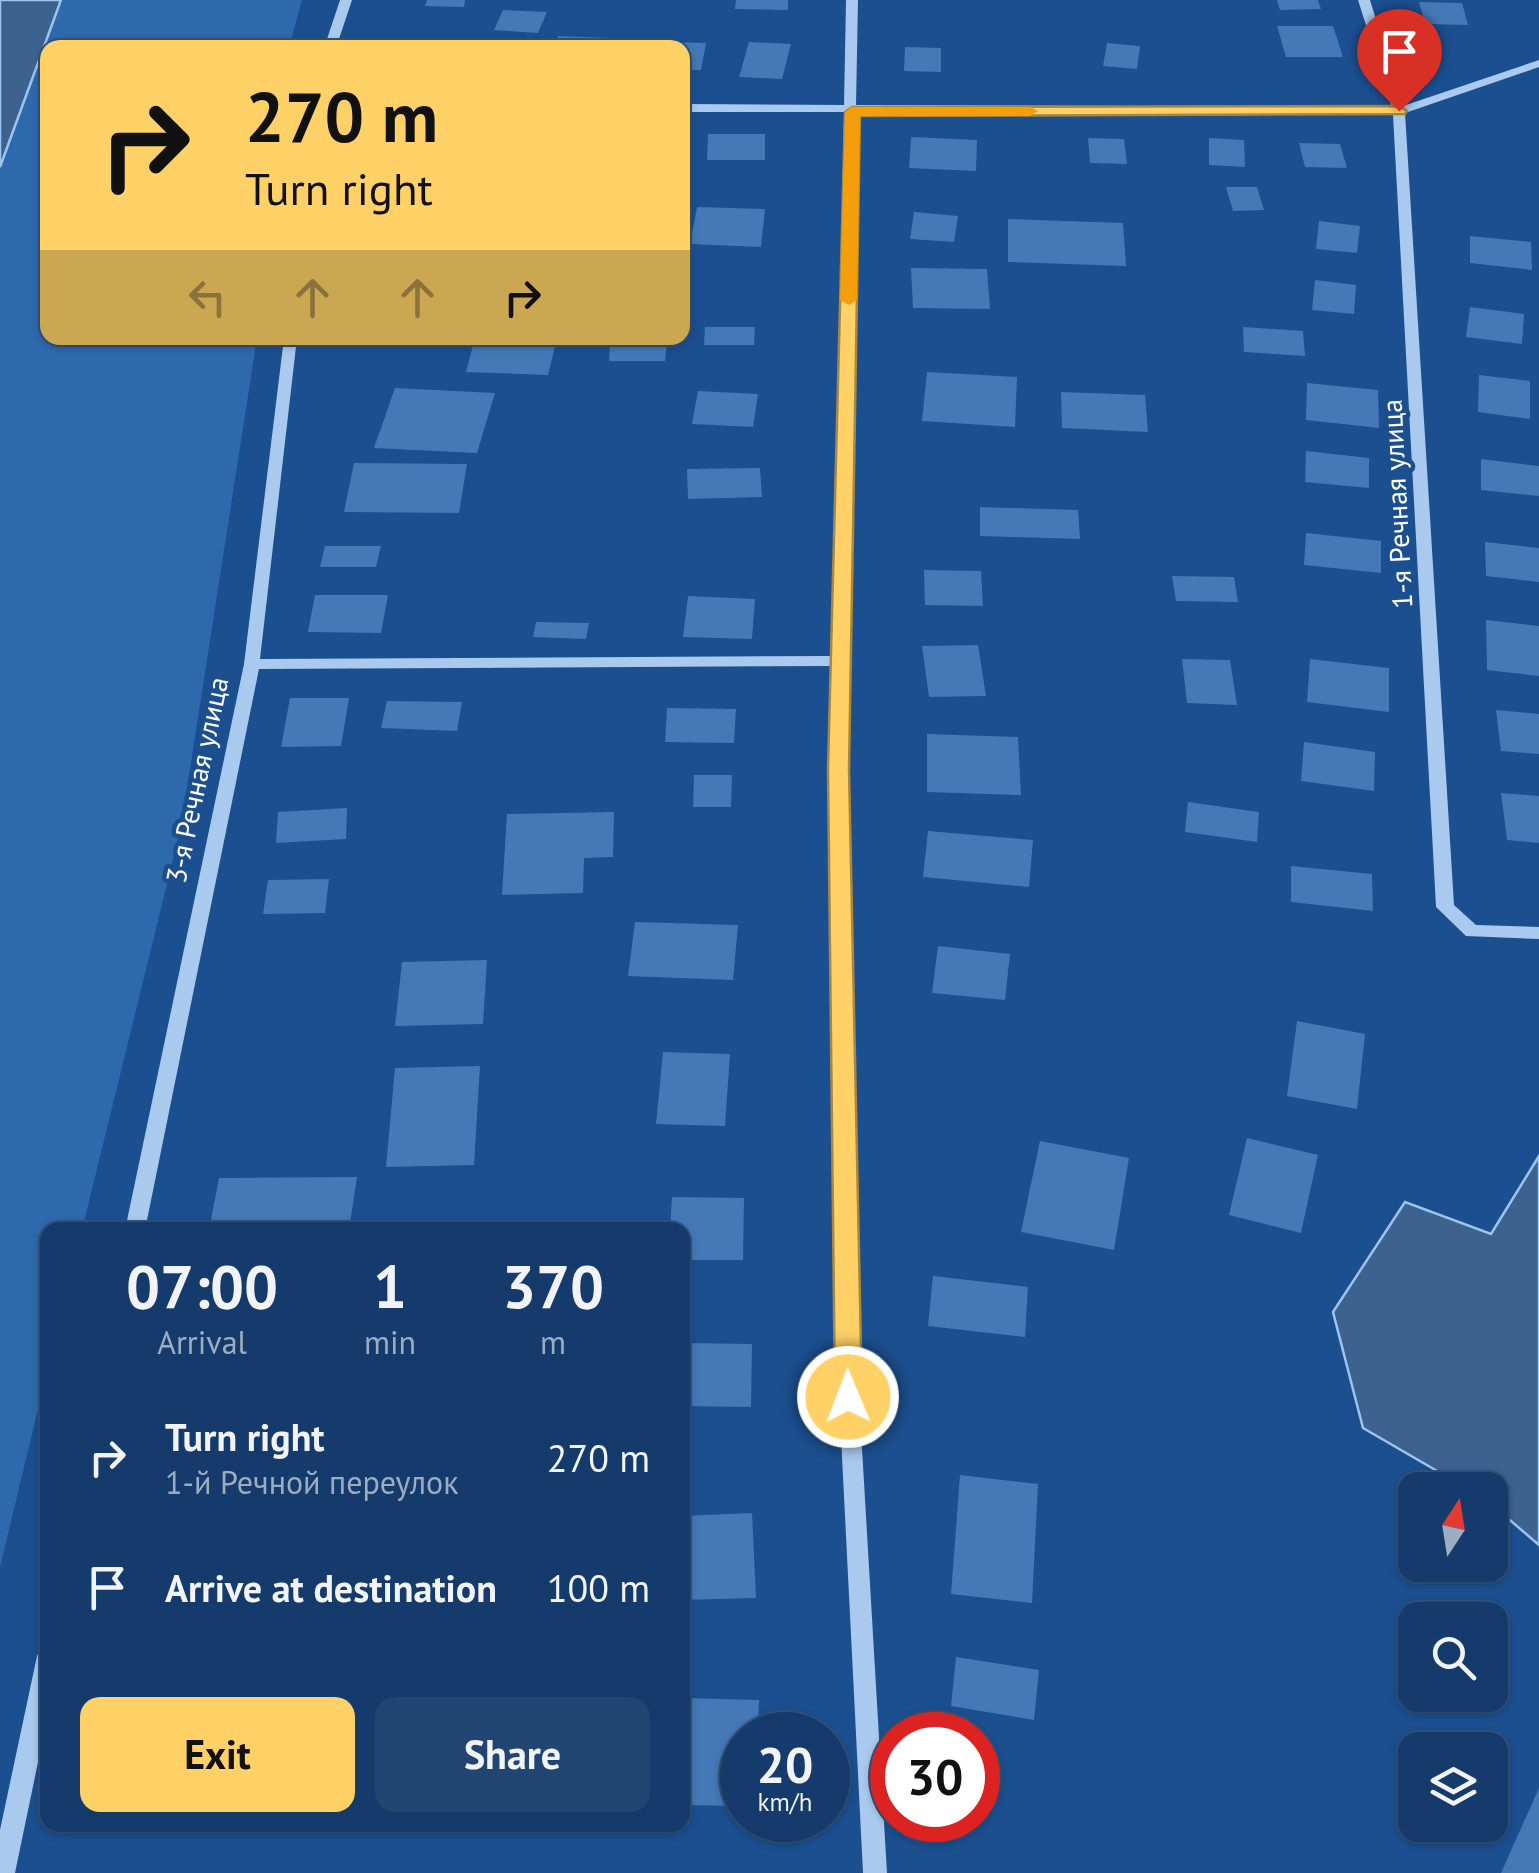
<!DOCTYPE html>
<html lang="en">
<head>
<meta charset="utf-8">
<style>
  body { margin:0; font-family:"PT Sans",sans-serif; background:#214673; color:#f1f3f6; height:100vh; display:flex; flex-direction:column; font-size:38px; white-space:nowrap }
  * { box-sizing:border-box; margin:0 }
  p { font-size:32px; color:#9dadc1 }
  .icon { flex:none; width:55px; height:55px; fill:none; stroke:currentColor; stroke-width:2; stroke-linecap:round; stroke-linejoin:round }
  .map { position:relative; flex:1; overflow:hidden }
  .sheet { position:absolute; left:40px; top:1222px; width:650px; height:610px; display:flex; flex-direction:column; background:#143b6b; border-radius:20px; box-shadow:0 2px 8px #0004,0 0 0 2px #33557e }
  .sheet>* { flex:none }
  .top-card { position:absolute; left:40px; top:40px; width:650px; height:305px; border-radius:20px; box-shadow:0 2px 8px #0004,0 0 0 2px #33557e; background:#ffd166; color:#111; overflow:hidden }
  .needle { width:65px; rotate:12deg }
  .fabs { position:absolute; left:1398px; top:1472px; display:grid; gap:20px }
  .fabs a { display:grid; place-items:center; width:110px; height:110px; border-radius:20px; background:#143b6b; box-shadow:0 2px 8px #0004,0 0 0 2px #33557e; font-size:50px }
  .speed { position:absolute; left:720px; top:1712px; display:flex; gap:20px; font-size:50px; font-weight:700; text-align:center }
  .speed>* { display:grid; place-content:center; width:130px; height:130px; border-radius:50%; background:#143b6b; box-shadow:0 2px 8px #0004,0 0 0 2px #33557e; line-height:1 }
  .speed small { font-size:25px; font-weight:400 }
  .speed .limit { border:15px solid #d22; background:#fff; color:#111 }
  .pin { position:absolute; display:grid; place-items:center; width:85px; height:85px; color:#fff; margin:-102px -42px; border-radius:50% 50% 50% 0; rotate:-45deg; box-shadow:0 0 10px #0007 }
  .pin .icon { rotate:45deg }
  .me { position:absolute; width:110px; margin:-55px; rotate:359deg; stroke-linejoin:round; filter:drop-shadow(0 0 8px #0008) }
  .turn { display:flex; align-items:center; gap:35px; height:210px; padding:0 40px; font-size:45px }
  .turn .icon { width:130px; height:130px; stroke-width:2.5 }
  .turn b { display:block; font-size:70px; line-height:85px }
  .lanes { display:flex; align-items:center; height:95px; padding:0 40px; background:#0003; justify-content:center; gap:50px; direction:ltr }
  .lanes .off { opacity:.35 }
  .eta { display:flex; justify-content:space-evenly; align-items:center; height:170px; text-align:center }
  .eta b { font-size:60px; font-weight:700; line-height:70px }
  .button { display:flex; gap:20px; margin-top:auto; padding:20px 40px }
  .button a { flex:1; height:115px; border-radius:20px; background:#ffd166; color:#111; font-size:40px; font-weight:700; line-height:115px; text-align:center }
  .button a+a { background:#214673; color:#f1f3f6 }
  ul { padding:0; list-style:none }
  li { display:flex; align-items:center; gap:30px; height:130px; padding:0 40px }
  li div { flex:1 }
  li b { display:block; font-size:38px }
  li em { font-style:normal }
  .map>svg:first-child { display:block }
  .green { fill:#2e69ad }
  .water { fill:#3c6290; stroke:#9cc4f0; stroke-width:2.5 }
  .building { fill:#4478b7 }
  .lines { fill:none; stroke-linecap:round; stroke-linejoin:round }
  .minor { fill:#a9c9ee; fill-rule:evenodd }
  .route { fill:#ffd166; stroke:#a68842; stroke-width:2.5 }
  .slow { fill:#f59e0b }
  .labels { text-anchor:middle; stroke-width:9; stroke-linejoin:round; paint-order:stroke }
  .street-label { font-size:28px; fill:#fff; stroke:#1b4f8f }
</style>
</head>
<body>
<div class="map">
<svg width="1539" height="1873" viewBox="0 0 1539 1873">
  <rect width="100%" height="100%" fill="#1b4f8f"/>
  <path class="green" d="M61 0H302L289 47 48 48V338H257L181 827 82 1230H48L47 1372 0 1567V167Z"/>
  <g class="water">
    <path d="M0 0H61L0 167Z"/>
    <path d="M1539 1156V1545L1490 1503V1490H1470L1363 1428 1333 1312 1405 1202 1491 1234Z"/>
  </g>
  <g class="building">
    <path d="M427 0H465L464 7 425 6Z"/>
    <path d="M736 0H788V10L735 9Z"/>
    <path d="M1277 0H1318L1321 9 1280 10Z"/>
    <path d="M1419 2 1462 3 1468 25 1425 24Z"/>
    <path d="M503 10 547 12 538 33 494 30Z"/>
    <path d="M1277 26H1333L1343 57H1286Z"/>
    <path d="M558 36 613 38 611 48H555Z"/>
    <path d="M670 42 706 43 701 70H682V48H669Z"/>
    <path d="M749 42 791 44 782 79 739 77Z"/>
    <path d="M1107 43 1140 46 1137 69 1103 66Z"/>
    <path d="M905 47 941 48V72L904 71Z"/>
    <path d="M708 134H765V160H707Z"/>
    <path d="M911 137 977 140 976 171 909 168Z"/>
    <path d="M1088 138 1124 139 1127 164 1090 163Z"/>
    <path d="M1209 138 1244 140 1245 167 1209 165Z"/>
    <path d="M1299 143 1340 144 1347 168 1305 167Z"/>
    <path d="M1226 187H1257L1264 210 1233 211Z"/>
    <path d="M697 207 765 209 761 247 690 244Z"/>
    <path d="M914 212 958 216 954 242 910 239Z"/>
    <path d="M1008 219 1123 223 1126 266 1008 262Z"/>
    <path d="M1319 221 1360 226 1357 253 1316 249Z"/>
    <path d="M1470 236 1531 242 1532 270 1470 263Z"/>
    <path d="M911 268 987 269 990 309 913 308Z"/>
    <path d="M1315 280 1356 285 1354 314 1312 310Z"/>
    <path d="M1470 307 1524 314 1522 344 1466 337Z"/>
    <path d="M705 327H755L754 345H704Z"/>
    <path d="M1243 327 1303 331 1305 356 1244 352Z"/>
    <path d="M475 338H557L548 375 466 372Z"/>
    <path d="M610 341 667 342 665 361H609Z"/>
    <path d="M927 372 1017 377 1015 427 922 421Z"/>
    <path d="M1479 375 1530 381V419L1478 412Z"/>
    <path d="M1307 383 1378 390 1379 428 1306 420Z"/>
    <path d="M395 388 495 393 477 453 374 448Z"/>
    <path d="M698 391 758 394 753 427 692 424Z"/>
    <path d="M1061 392 1145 395 1148 432 1062 428Z"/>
    <path d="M1306 451 1369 458V488L1305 482Z"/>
    <path d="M1481 459 1539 466V496L1481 490Z"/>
    <path d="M354 463 467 464 459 513 344 512Z"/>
    <path d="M760 468 762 497 688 499 687 469Z"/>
    <path d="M980 507 1078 510 1080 539 980 536Z"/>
    <path d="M1306 533 1381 541V573L1304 565Z"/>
    <path d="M1485 542 1539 548V582L1486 576Z"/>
    <path d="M325 546H381L376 567H320Z"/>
    <path d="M924 570 981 571 983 606 925 605Z"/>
    <path d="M1172 576 1234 577 1238 602 1176 601Z"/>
    <path d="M315 595H388L381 633 308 632Z"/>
    <path d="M688 596 755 599 752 639 683 637Z"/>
    <path d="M1486 620 1539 626V676L1487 670Z"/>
    <path d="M536 622 589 623 586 639 533 637Z"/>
    <path d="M978 645 986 696 929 697 922 646Z"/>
    <path d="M1182 659 1230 660 1237 705 1187 703Z"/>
    <path d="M1310 659 1389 668V712L1307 702Z"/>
    <path d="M290 698H349L341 746 281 747Z"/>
    <path d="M387 701 462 702 457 731 381 728Z"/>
    <path d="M667 708 736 709 734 743 665 742Z"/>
    <path d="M1496 710 1539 714V754L1501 751Z"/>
    <path d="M927 734 1018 737 1021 795 927 792Z"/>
    <path d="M1304 742 1375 752 1374 791 1301 781Z"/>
    <path d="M694 775H732L731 807H693Z"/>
    <path d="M1501 793 1539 796V843L1507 840Z"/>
    <path d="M1188 802 1259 812 1257 842 1185 832Z"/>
    <path d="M347 808 346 839 276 843 278 812Z"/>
    <path d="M614 812 613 857 584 858 583 893 502 895 507 814Z"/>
    <path d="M928 831 1033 840 1029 887 923 877Z"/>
    <path d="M1291 866 1372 874 1373 911 1291 902Z"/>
    <path d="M329 879 325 913 263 914 268 880Z"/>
    <path d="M635 922 738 925 733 980 628 976Z"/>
    <path d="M938 946 1010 954 1005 1000 932 993Z"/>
    <path d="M487 960 483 1024 395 1026 402 962Z"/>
    <path d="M1297 1021 1365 1034 1357 1109 1287 1096Z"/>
    <path d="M663 1052 730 1054 725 1126 656 1124Z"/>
    <path d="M480 1066 474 1165 386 1167 395 1068Z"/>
    <path d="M1247 1138 1318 1155 1301 1233 1229 1215Z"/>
    <path d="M1040 1141 1129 1158 1114 1250 1021 1232Z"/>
    <path d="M357 1177 349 1230H209L219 1178Z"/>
    <path d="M672 1197 744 1198 743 1260H682V1230H670Z"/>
    <path d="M933 1276 1028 1287 1025 1337 928 1326Z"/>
    <path d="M682 1343 752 1344 751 1407 682 1406Z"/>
    <path d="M960 1475 1038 1484 1032 1603 951 1594Z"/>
    <path d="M752 1513 756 1598 682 1600V1516Z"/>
    <path d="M956 1657 1039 1670 1034 1720 951 1706Z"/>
    <path d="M682 1698 759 1700 758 1735H742V1806L682 1805Z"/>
    <path d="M1539 1788V1873H1501Z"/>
  </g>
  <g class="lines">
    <g class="minor">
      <path d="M340 0H352L336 48H324Z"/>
      <path d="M846 0H858L856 105 1392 107 1358 0H1370L1403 106 1539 60V67L1405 113 1454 905 1476 925 1539 927V939L1466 936 1436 907 1393 115 856 112 847 769 859 1397 887 1873H863L839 1397 831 769 833 666 259 669 145 1230H125L244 664 284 338H297L260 659 833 656 844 112H682V104L844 105Z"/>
      <path d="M48 1646V1714L15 1873H0V1830L37 1656 40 1649Z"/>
    </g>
  </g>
  <path class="route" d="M1399 106 1407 111 1405 114 860 116 849 769 862 1397 858 1405H839L835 1397 828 769 845 112 852 107Z"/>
  <path class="slow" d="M852 107H1030L1038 111 1030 116H860L857 300 849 305 840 300 845 112Z"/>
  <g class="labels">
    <g class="street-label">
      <text transform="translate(1397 504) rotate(-93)" y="10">1-я Речная улица</text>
      <text transform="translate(197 780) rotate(-78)" y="10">3-я Речная улица</text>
    </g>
  </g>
</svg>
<div class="fabs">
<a><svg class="needle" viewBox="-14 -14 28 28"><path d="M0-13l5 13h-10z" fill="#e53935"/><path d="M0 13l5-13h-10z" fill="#9dadc1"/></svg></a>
<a><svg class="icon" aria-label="search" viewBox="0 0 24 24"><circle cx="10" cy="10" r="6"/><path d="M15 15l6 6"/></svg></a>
<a><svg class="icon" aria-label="layers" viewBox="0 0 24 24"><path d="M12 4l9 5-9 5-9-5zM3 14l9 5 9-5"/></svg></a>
</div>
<div class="speed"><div>20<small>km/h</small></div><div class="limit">30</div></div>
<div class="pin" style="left:1399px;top:111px;background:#d93025"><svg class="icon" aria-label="arrive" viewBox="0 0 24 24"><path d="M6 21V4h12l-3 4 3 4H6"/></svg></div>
<svg class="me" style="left:848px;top:1397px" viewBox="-20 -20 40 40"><circle r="17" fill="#ffd166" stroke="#fff" stroke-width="3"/><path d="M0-11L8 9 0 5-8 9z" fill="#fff"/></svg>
<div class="top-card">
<div class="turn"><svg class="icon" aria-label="right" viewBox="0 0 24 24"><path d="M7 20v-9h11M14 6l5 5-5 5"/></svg><div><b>270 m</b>Turn right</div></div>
<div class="lanes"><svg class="icon off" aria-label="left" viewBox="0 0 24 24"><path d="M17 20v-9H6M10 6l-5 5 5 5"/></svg><svg class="icon off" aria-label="ahead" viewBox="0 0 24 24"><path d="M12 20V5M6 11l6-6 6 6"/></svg><svg class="icon off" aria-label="ahead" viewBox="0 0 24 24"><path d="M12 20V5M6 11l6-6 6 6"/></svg><svg class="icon" aria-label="right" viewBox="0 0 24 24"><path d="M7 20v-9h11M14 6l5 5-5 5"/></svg></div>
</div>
<section class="sheet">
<div class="eta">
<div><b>07:00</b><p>Arrival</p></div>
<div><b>1</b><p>min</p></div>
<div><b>370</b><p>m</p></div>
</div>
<ul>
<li><svg class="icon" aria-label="right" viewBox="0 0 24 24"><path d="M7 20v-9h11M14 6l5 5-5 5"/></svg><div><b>Turn right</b><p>1-й Речной переулок</p></div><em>270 m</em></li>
<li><svg class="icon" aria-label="arrive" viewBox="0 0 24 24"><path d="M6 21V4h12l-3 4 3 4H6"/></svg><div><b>Arrive at destination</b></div><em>100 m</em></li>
</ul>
<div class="button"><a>Exit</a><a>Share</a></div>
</section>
</div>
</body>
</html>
